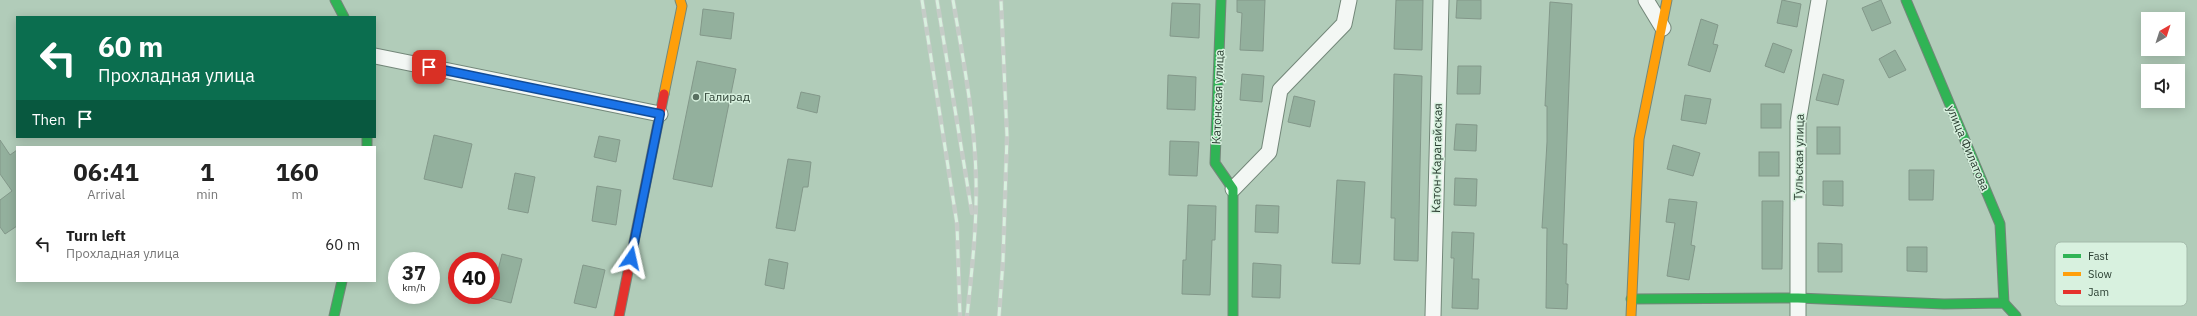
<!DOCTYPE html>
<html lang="en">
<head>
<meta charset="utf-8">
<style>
  body { margin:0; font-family:"IBM Plex Sans",sans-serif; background:#f2f2f2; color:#222; height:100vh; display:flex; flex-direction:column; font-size:15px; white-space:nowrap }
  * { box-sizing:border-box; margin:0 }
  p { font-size:13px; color:#767676 }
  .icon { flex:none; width:22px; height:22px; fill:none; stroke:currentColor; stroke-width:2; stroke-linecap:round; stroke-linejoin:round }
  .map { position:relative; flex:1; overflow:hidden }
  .side { position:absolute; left:16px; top:146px; width:360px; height:136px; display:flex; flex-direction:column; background:#fff; border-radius:0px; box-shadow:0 2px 10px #0003 }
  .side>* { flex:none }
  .banner { position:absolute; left:16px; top:16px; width:360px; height:122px; border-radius:0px; box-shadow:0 2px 10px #0003; background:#0b6e4f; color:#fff; overflow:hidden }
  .needle { width:26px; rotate:39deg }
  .fabs { position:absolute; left:2141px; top:12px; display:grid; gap:8px }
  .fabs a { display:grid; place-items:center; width:44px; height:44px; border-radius:0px; background:#fff; box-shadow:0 2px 10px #0003; font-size:20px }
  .speed { position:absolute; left:388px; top:252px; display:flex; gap:8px; font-size:20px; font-weight:700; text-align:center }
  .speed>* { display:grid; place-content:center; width:52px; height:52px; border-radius:50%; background:#fff; box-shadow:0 2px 10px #0003; line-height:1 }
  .speed small { font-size:10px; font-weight:400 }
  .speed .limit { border:6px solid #d22; background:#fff; color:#111 }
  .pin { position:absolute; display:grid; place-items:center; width:34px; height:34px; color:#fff; margin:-17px; border-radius:8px; box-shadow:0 2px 6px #0006 }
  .me { position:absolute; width:44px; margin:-22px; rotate:11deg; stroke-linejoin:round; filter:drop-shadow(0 0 3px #0008) }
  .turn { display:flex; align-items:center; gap:14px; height:84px; padding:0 16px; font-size:18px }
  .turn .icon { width:52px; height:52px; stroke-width:2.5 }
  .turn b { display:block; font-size:28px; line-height:34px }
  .then { display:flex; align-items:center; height:38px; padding:0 16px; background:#0003; gap:8px; font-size:15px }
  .eta { display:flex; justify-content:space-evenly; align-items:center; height:68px; text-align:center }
  .eta b { font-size:24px; font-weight:700; line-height:28px }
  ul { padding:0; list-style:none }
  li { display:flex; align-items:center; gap:12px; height:60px; padding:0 16px }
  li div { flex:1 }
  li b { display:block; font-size:15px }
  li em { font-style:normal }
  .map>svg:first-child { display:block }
  .building { fill:#93b09d; stroke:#83988a }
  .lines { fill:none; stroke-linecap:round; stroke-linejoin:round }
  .street-casing { stroke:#738779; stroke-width:17 }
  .fast-casing { stroke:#738779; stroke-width:11 }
  .slow-casing { stroke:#738779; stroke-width:11 }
  .jam-casing { stroke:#738779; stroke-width:11 }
  .street { stroke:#f3f7f4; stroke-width:15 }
  .fast { stroke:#30b455; stroke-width:9 }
  .slow { stroke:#ff9f0a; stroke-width:9 }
  .jam { stroke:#e5322d; stroke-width:9 }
  .rail-casing { stroke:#c5ccc7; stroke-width:4.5 }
  .rail { stroke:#d8f1df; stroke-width:3; stroke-dasharray:9; stroke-linecap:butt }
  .route-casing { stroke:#114b97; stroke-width:10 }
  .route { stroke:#1a73e8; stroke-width:7 }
  .poi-dot { fill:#597061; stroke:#d8f1df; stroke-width:1.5 }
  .labels { text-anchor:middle; stroke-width:3; stroke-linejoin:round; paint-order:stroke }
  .poi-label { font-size:12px; fill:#2a3e31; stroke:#d8f1df; text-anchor:start }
  .street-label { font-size:12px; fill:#2a3e31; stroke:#d8f1df }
  .key { fill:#d8f1df; stroke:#a4bbab; stroke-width:1 }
  .key-label { font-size:11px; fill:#2a3e31 }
</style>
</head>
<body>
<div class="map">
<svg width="2197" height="316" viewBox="0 0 2197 316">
  <rect width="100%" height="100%" fill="#b1ccb9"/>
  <g class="building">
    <path d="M1237 0H1265L1263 51 1240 50 1242 13 1237 12Z"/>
    <path d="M1396 0H1423L1422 50 1394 49Z"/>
    <path d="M1457 0H1481V19L1456 18Z"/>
    <path d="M1782 0 1801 4 1797 27 1777 23Z"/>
    <path d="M1881 0 1891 23 1872 31 1862 8Z"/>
    <path d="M1550 2 1572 4 1563 244H1567L1566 284H1568L1567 309 1546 308 1547 228H1542L1547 142V106H1545Z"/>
    <path d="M1172 3 1200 4 1199 38 1170 36Z"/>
    <path d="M703 9 734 13 731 39 700 35Z"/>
    <path d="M1701 19 1718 25 1713 44 1718 45 1710 72 1688 65Z"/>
    <path d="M1773 43 1792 50 1784 73 1765 66Z"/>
    <path d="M1895 50 1906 70 1889 78 1879 59Z"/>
    <path d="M697 61 736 69 712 187 673 179Z"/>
    <path d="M1458 66H1481L1480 94H1457Z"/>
    <path d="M1242 74 1264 76 1262 102 1240 100Z"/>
    <path d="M1394 74 1422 76 1418 261 1394 260 1395 218H1391Z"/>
    <path d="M1823 74 1844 80 1838 105 1816 100Z"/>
    <path d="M1168 75 1196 77 1195 110 1167 109Z"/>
    <path d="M801 92 820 96 817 113 797 108Z"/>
    <path d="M1685 95 1711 99 1706 124 1681 120Z"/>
    <path d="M1294 96 1315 101 1310 127 1288 122Z"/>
    <rect x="1761" y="104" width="20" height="24"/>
    <path d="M1456 124 1477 125 1476 151 1454 150Z"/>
    <rect x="1817" y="127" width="23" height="27"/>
    <path d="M434 135 472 144 462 188 424 179Z"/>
    <path d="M599 136 620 140 616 162 594 157Z"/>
    <path d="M0 140 10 155 17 150V226L5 234 0 227V200L12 191 0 174Z"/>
    <path d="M1170 141 1199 142 1197 176 1169 175Z"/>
    <path d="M1673 145 1700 153 1693 176 1667 169Z"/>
    <rect x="1759" y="152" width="20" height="24"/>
    <path d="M788 159 811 162 808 187H803L795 231 776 228Z"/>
    <path d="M1909 170H1934L1933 200H1909Z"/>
    <path d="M515 173 535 177 528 213 508 209Z"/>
    <path d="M1455 178 1477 179 1476 206 1454 205Z"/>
    <path d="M1337 180 1365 182 1360 264 1332 263Z"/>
    <path d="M1823 181H1843V206L1823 205Z"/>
    <path d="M597 186 621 190 616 225 592 221Z"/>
    <path d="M1669 199 1697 202 1691 245 1695 246 1689 280 1667 276 1675 223 1666 222Z"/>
    <path d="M1762 201H1783L1782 269H1762Z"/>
    <path d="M1188 205 1216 206 1215 240H1212L1210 295 1182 294 1183 260H1186Z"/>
    <path d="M1256 205 1279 206 1278 233 1255 232Z"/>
    <path d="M1452 232 1474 233 1472 279H1479L1478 309 1452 308 1454 258H1451Z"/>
    <path d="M1818 243 1842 244V272H1818Z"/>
    <path d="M1907 247H1927V272L1907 271Z"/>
    <path d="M502 254 522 259 511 303 491 298Z"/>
    <path d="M769 259 788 263 784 289 765 285Z"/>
    <path d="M1253 263 1281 265 1280 298 1252 297Z"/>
    <path d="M583 265 605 270 596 308 574 303Z"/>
  </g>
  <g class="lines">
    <g class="street-casing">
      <g id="street">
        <path d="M1646 0 1663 28"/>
        <path d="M375 56 660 114"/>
        <path d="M1233 189 1269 152 1280 90 1344 24 1349 0"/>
        <path d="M1433 316 1441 0"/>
        <path d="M1798 316V122L1819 0"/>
      </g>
    </g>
    <g class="fast-casing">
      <g id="fast">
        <path d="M335 0 344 17"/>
        <path d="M1221 0 1215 163 1233 189V316"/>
        <path d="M1906 0 2000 224 2004 303"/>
        <path d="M367 137V147"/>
        <path d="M1631 299 1798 298 1944 304 2004 303 2016 316"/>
        <path d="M334 316 342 281"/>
      </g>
    </g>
    <g class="slow-casing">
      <g id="slow">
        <path d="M664 94 682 6 680 0"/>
        <path d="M1631 316 1639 139 1667 0"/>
      </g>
    </g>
    <g class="jam-casing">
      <path id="jam" d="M619 316 664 94"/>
    </g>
    <use href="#street" class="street"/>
    <use href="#fast" class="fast"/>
    <use href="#slow" class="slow"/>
    <use href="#jam" class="jam"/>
    <g class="rail-casing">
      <g id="rail">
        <path d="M922 0 957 224 960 316"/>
        <path d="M937 0 972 213"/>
        <path d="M953 0C963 59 975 119 976 179 977 225 972 270 967 316"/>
        <path d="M999 316 1003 261 1007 136 1001 0"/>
      </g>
    </g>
    <use href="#rail" class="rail"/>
  </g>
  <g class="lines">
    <g class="route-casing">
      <path id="route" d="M429 67 660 114 631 258"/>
    </g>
    <use href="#route" class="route"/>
  </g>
  <circle class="poi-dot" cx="696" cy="97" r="4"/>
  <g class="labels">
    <g class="poi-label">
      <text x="704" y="101">Галирад</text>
    </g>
    <g class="street-label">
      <text transform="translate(1218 97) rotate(-88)" y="4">Катонская улица</text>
      <text transform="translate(1968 148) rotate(67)" y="4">улица Филатова</text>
      <text transform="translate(1799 157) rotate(-89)" y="4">Тульская улица</text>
      <text transform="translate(1437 158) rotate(-89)" y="4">Катон-Карагайская</text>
    </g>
  </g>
  <rect x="2055" y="242" width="132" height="64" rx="6" class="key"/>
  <rect x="2063" y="254" width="18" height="4" fill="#30b455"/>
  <rect x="2063" y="272" width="18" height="4" fill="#ff9f0a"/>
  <rect x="2063" y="290" width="18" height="4" fill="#e5322d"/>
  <g class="key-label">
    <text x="2088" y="260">Fast</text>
    <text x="2088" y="278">Slow</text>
    <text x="2088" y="296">Jam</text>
  </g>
</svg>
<div class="fabs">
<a><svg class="needle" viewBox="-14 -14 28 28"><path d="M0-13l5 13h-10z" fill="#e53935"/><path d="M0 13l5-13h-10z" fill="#767676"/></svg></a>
<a><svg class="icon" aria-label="sound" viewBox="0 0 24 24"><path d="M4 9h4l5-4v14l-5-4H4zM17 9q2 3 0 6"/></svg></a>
</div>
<div class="speed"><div>37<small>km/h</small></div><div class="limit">40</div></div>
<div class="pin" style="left:429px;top:67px;background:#d93025"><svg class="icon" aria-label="arrive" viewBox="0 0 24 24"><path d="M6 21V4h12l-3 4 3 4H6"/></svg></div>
<svg class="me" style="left:631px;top:258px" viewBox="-20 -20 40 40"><path d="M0-17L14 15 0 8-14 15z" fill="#1a73e8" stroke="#fff" stroke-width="4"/></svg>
<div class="banner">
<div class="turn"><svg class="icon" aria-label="left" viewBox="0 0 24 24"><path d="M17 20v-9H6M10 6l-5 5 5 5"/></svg><div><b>60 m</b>Прохладная улица</div></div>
<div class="then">Then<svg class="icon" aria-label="arrive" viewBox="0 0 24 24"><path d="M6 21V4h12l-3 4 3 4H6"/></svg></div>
</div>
<section class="side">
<div class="eta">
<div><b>06:41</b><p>Arrival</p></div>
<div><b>1</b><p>min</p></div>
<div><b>160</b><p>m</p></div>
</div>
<ul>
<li><svg class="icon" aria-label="left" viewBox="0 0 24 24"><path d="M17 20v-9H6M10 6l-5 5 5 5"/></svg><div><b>Turn left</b><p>Прохладная улица</p></div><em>60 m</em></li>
</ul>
</section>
</div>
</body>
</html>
